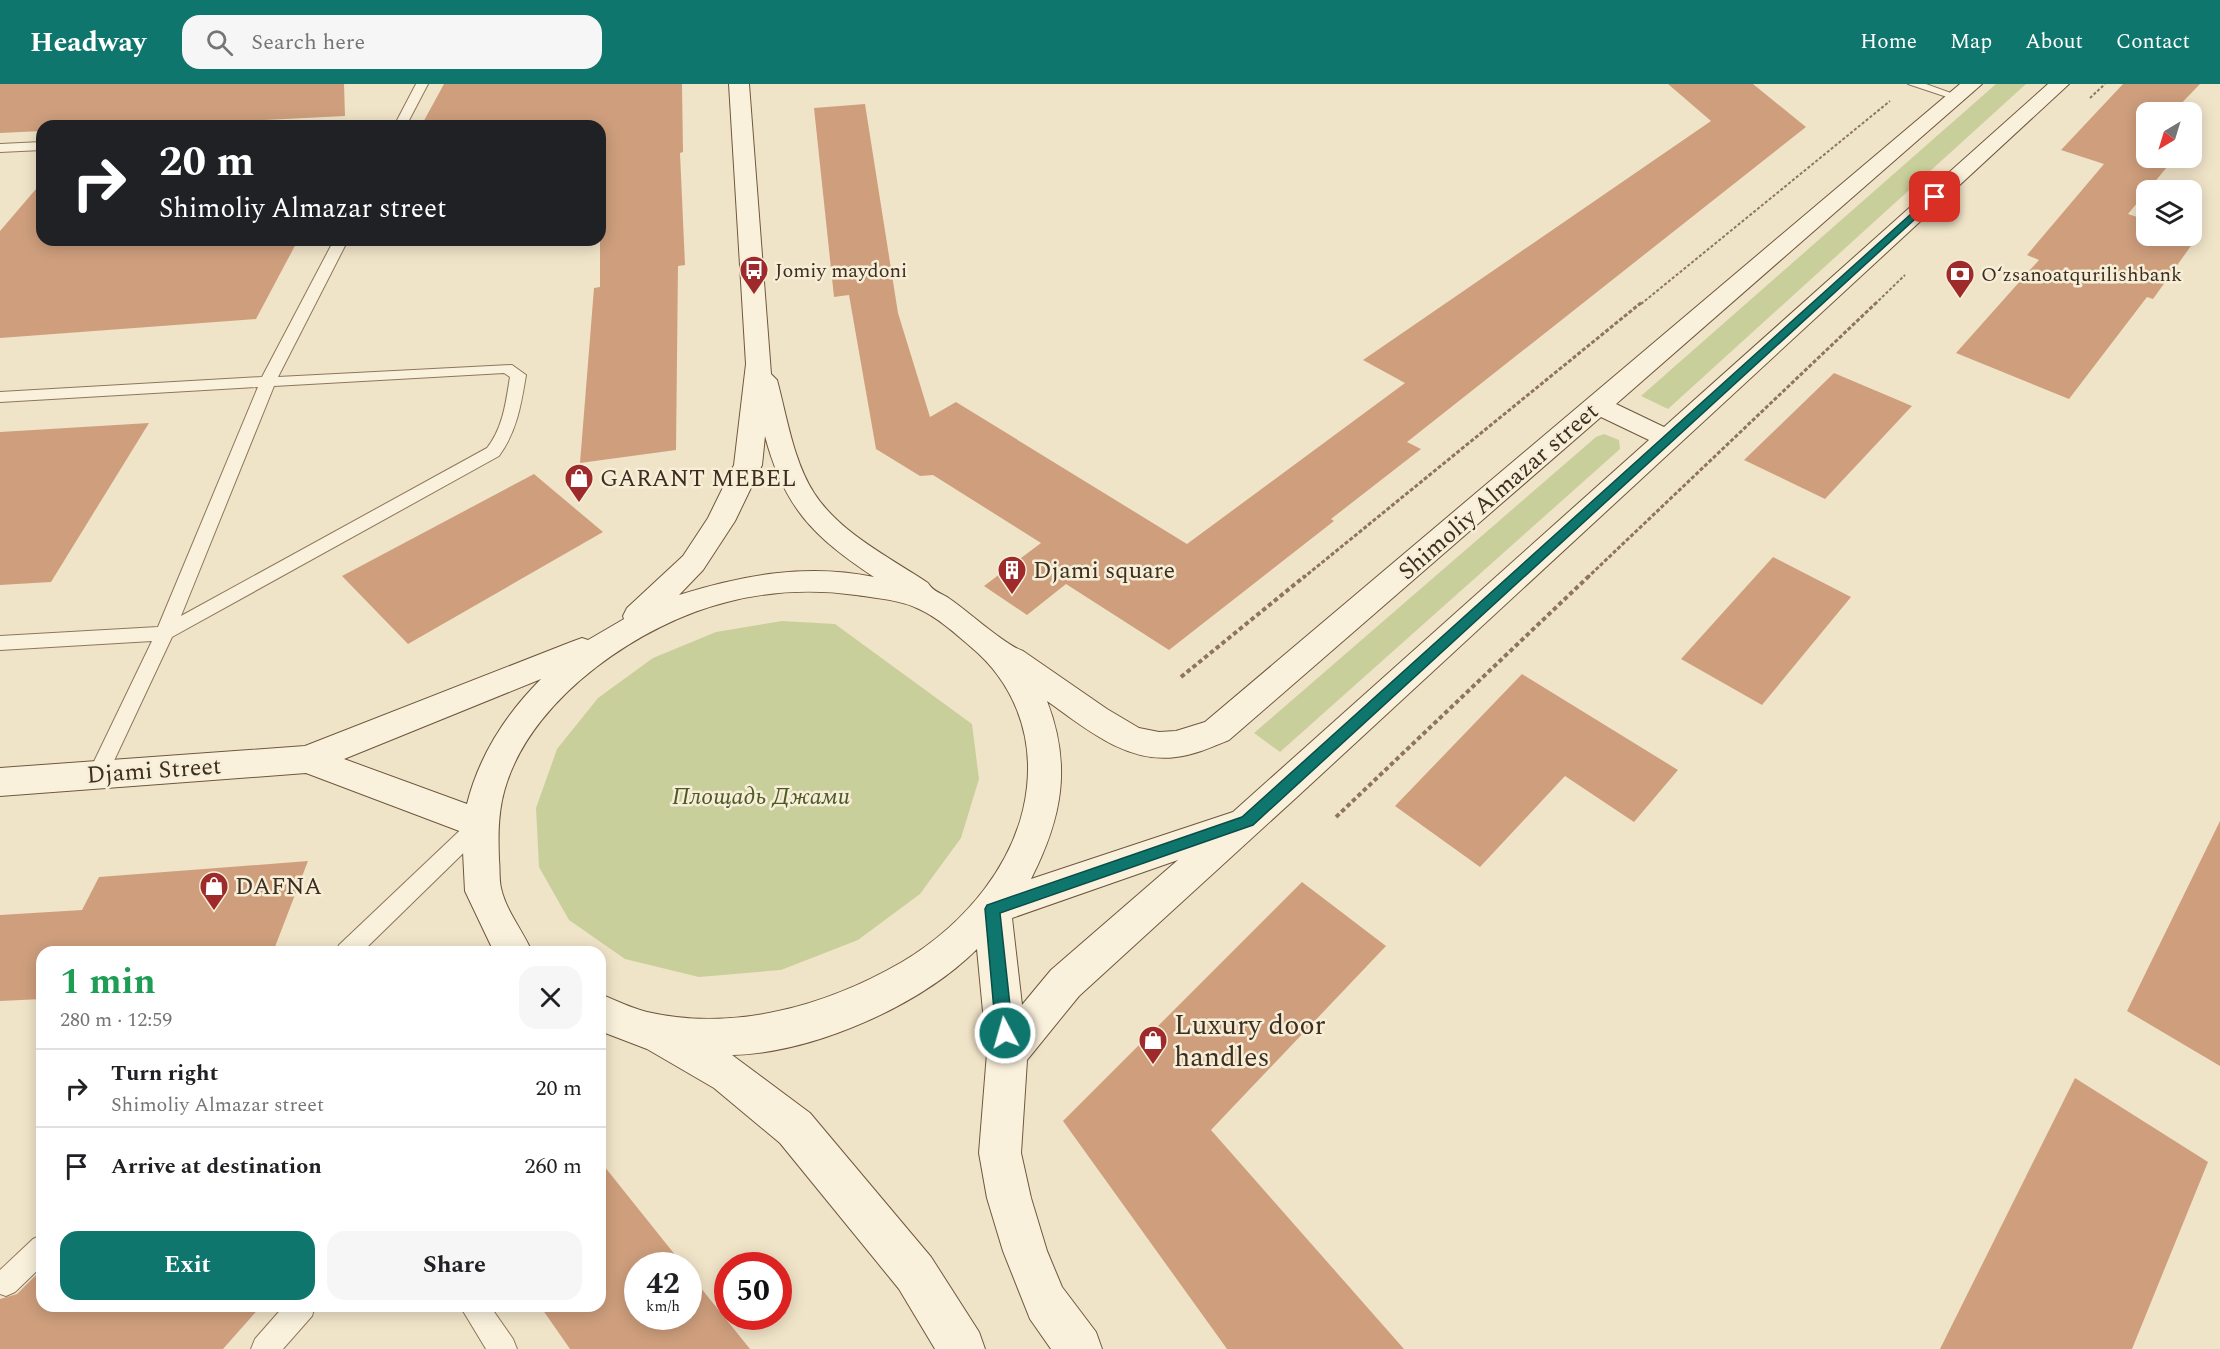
<!DOCTYPE html>
<html lang="en">
<head>
<meta charset="utf-8">
<style>
  body { margin:0; font-family:Spectral,serif; background:#f6f6f6; color:#202124; height:100vh; display:flex; flex-direction:column; font-size:22px; white-space:nowrap }
  * { box-sizing:border-box; margin:0 }
  p { font-size:20px; color:#757577 }
  .icon { flex:none; width:33px; height:33px; fill:none; stroke:currentColor; stroke-width:2; stroke-linecap:round; stroke-linejoin:round }
  .map { position:relative; flex:1; overflow:hidden }
  .details { position:absolute; left:36px; top:862px; width:570px; height:366px; display:flex; flex-direction:column; background:#fff; border-radius:18px; box-shadow:0 3px 15px #0003 }
  .details>* { flex:none }
  .hud { position:absolute; left:36px; top:36px; width:570px; height:126px; border-radius:18px; box-shadow:0 3px 15px #0003; background:#202124; color:#fff; overflow:hidden }
  .needle { width:39px; rotate:218deg }
  .buttons { position:absolute; left:2136px; top:18px; display:grid; gap:12px }
  .buttons a { display:grid; place-items:center; width:66px; height:66px; border-radius:12px; background:#fff; box-shadow:0 3px 15px #0003; font-size:30px }
  .speed { position:absolute; left:624px; top:1168px; display:flex; gap:12px; font-size:30px; font-weight:700; text-align:center }
  .speed>* { display:grid; place-content:center; width:78px; height:78px; border-radius:50%; background:#fff; box-shadow:0 3px 15px #0003; line-height:1 }
  .speed small { font-size:15px; font-weight:400 }
  .speed .limit { border:9px solid #d22; background:#fff; color:#111 }
  .pin { position:absolute; display:grid; place-items:center; width:51px; height:51px; color:#fff; margin:-26px; border-radius:12px; box-shadow:0 3px 9px #0006 }
  .me { position:absolute; width:66px; margin:-33px; rotate:354deg; stroke-linejoin:round; filter:drop-shadow(0 0 4px #0008) }
  .turn { display:flex; align-items:center; gap:21px; height:126px; padding:0 24px; font-size:27px }
  .turn .icon { width:78px; height:78px; stroke-width:2.5 }
  .turn b { display:block; font-size:42px; line-height:51px }
  .round { display:grid; place-items:center; flex:none; width:63px; height:63px; border-radius:18px; background:#f6f6f6 }
  .headline { display:flex; align-items:center; justify-content:space-between; height:102px; padding:0 24px }
  h1 { font-size:36px; font-weight:700; line-height:45px; color:#1e9e55 }
  .action { display:flex; gap:12px; margin-top:auto; padding:12px 24px }
  .action a { flex:1; height:69px; border-radius:18px; background:#0f766e; color:#fff; font-size:24px; font-weight:700; line-height:69px; text-align:center }
  .action a+a { background:#f6f6f6; color:#202124 }
  ul { padding:0; list-style:none }
  li { display:flex; align-items:center; gap:18px; height:78px; padding:0 24px; border-top:2px solid #e0e0e0 }
  li div { flex:1 }
  li b { display:block; font-size:22px }
  li em { font-style:normal }
  header { display:flex; align-items:center; gap:36px; box-sizing:border-box; height:84px; padding:0 30px; background:#0f766e; color:#fff }
  header strong { font-size:28px }
  nav { display:flex; gap:33px; margin-inline-start:auto; font-size:21px }
  .search { width:420px; height:54px; background:#f6f6f6; display:flex; align-items:center; gap:15px; box-sizing:border-box; padding:0 21px; border-radius:18px; color:#757577; font-size:22px }
  .map>svg:first-child { display:block }
  .green { fill:#c9cf9b }
  .building { fill:#cf9f7d }
  .lines { fill:none; stroke-linecap:round; stroke-linejoin:round }
  .lane-casing { stroke:#8d765c; stroke-width:2 }
  .secondary-casing { stroke:#6f573f; stroke-width:2 }
  .path-far2 { stroke:#8d765c; stroke-width:2; stroke-dasharray:3 2; stroke-linecap:butt }
  .path-far1 { stroke:#8d765c; stroke-width:3; stroke-dasharray:4 2; stroke-linecap:butt }
  .path { stroke:#8d765c; stroke-width:4; stroke-dasharray:4.5 3; stroke-linecap:butt }
  .lane { fill:#faf1dc; fill-rule:evenodd }
  .secondary { fill:#faf1dc; fill-rule:evenodd }
  .route { fill:#0f766e; stroke:#0a4d48; stroke-width:1.5 }
  .labels { text-anchor:middle; stroke-width:5; stroke-linejoin:round; paint-order:stroke }
  .far-poi-label { font-size:20px; fill:#3d2e20; stroke:#f7eed8; text-anchor:start }
  .poi-label { font-size:24px; fill:#3d2e20; stroke:#f7eed8; text-anchor:start }
  .street-label { font-size:24px; fill:#3d2e20; stroke:#f7eed8 }
  .park-label { font-size:24px; font-style:italic; fill:#4d5a26; stroke:#f7eed8 }
  .near-poi-label { font-size:28px; fill:#3d2e20; stroke:#f7eed8; text-anchor:start }
</style>
</head>
<body>
<header>
<strong>Headway</strong>
<div class="search"><svg class="icon" aria-label="search" viewBox="0 0 24 24"><circle cx="10" cy="10" r="6"/><path d="M15 15l6 6"/></svg>Search here</div>
<nav><a>Home</a><a>Map</a><a>About</a><a>Contact</a></nav>
</header>
<div class="map">
<svg width="2220" height="1265" viewBox="0 0 2220 1265">
  <rect width="100%" height="100%" fill="#f0e4c8"/>
  <g class="green">
    <path d="M1996 0H2026L1668 325 1641 312Z"/>
    <path d="M1604 350 1619 356 1620 365 1280 668 1254 649 1596 353Z"/>
    <path d="M782 537 835 540 972 640 979 695 961 754 920 810 858 856 781 886 699 893 625 875 569 836 539 783 536 724 557 665 598 614 653 574 716 548Z"/>
  </g>
  <g class="building">
    <path d="M0 0H344L345 32 142 42H42V47L0 49Z"/>
    <path d="M444 0H682L683 68 680 69 685 181 678 182 676 366 580 379 594 204 600 203V42H421Z"/>
    <path d="M1668 0H1753L1806 43 1407 358 1421 365 1331 435 1334 437 1169 566 1066 500 1027 531 984 502 1041 459 933 391 920 392 876 365 849 211 834 213 814 24 865 20 898 229 930 333 956 318 1187 460 1405 299 1363 276 1711 37Z"/>
    <path d="M2123 0H2200L2173 28H2146V57L2137 67 2146 70V74H2159L2172 77 2128 130 2146 136V152L2192 150 2198 152 2153 215 2147 213 2069 315 1956 269 2039 176 2027 171 2104 80 2061 66Z"/>
    <path d="M42 98V156H298L256 235 0 254V147Z"/>
    <path d="M1834 289 1912 322 1825 415 1744 376Z"/>
    <path d="M149 339 51 498 0 501V348Z"/>
    <path d="M534 390 603 448 408 560 342 492Z"/>
    <path d="M1773 473 1851 513 1762 621 1681 575Z"/>
    <path d="M1522 590 1678 686 1634 738 1565 692 1480 783 1395 722Z"/>
    <path d="M2220 737V982L2127 927Z"/>
    <path d="M308 777 273 868H42V915L0 917V831L82 826 99 793Z"/>
    <path d="M1302 798 1386 862 1211 1046 1404 1265H1227L1063 1037Z"/>
    <path d="M2075 994 2208 1078 2132 1265H1940Z"/>
    <path d="M600 1077 684 1182H638V1233H688V1188L750 1265H570L540 1222H600Z"/>
    <path d="M42 1185V1222H261L223 1265H0V1215L17 1210Z"/>
  </g>
  <g class="lines">
    <g class="lane-casing">
      <g id="lane">
        <path d="M416 0H428L406 42H394Z"/>
        <path d="M1908 0H1926L1962 13 1956 16Z"/>
        <path d="M42 58V66L0 68V60Z"/>
        <path d="M334 156H348L278 293 512 281 526 291C521 321 517 347 499 372L172 553 105 696 98 698 91 696 88 690 152 557 0 566V552L158 543 258 303 0 318V308L262 293ZM504 289 510 293C506 318 503 344 487 364L181 532 274 302Z"/>
        <path d="M480 731 487 734 490 740 487 746 362 868H336L339 861 473 734Z"/>
        <path d="M42 1151V1182L15 1208 6 1212 0 1210V1186L33 1155Z"/>
        <path d="M284 1222H315L312 1232 283 1265H251L255 1255Z"/>
        <path d="M460 1222H490L513 1255 517 1265H486Z"/>
      </g>
    </g>
    <g class="secondary-casing">
      <path id="secondary" d="M729 0H749L771 290 777 296C787 333 793 376 814 409 840 449 889 473 928 499 933 508 942 509 950 515 969 528 1005 561 1023 567L1107 625 1139 644 1159 648 1176 647 1205 638 1960 0H1982L1616 320 1664 343 2048 0H2069L1298 712 1079 912 1027 976 1021 1069 1031 1114 1047 1167 1062 1203 1096 1248 1102 1265H1051L1030 1235 1003 1167 987 1114 979 1069 987 969 977 865C920 922 813 969 732 971L810 1029 931 1173 979 1248 985 1265H935L899 1205 780 1059 714 1004 647 965 600 947V910C615 916 631 924 647 928 734 948 826 922 902 878 964 841 1019 778 1027 703 1033 649 1013 598 971 563 956 550 937 533 919 525 901 516 876 514 856 511 814 505 769 507 727 518 642 539 536 611 507 698 498 724 498 749 499 776 500 785 499 795 501 804 506 827 523 847 532 868H494L465 807 462 748 306 689 0 712V684L305 662 571 558 582 554 588 556 624 535 623 532 627 524 683 472 708 434 734 381 746 280ZM1601 333 1649 356 1233 728 1031 795C1062 734 1072 682 1047 617 1084 643 1126 680 1176 673 1194 671 1212 663 1229 656ZM765 352C784 424 814 453 874 493 807 479 743 491 679 511L703 486 735 437 762 381ZM541 595C506 630 479 672 467 720L344 675ZM1178 776 1051 886 1022 921 1012 834Z"/>
    </g>
    <g class="path-far2">
      <path d="M2090 14 2105 0"/>
      <path d="M1641 220 1890 17"/>
      <path d="M1875 220 1905 191"/>
    </g>
    <g class="path-far1">
      <path d="M1303 494 1642 218"/>
      <path d="M1587 494 1877 218"/>
    </g>
    <g class="path">
      <path d="M1181 593 1305 492"/>
      <path d="M1336 733 1589 492"/>
    </g>
    <use href="#lane" class="lane"/>
    <use href="#secondary" class="secondary"/>
  </g>
  <path class="route" d="M1932 111 1939 113 1253 741 1000 829 1013 949 1010 954 1005 957 999 954 996 949 985 825 987 821 1242 733Z"/>
  <defs>
    <g id="bus-pin" transform="scale(1.5)"><path d="M0 17L-7.5 6A9.5 9.5 0 1 1 7.5 6Z" fill="#9e2a2b" stroke="#f7eed8"/><path d="M-5-6H5V4H4V6H2V4H-2V6H-4V4H-5ZM-3.5-4V0h7V-4ZM-3.5 1.2v1.5H-2V1.2ZM2 1.2v1.5H3.5V1.2Z" fill="#fff"/></g>
    <g id="bank-pin" transform="scale(1.5)"><path d="M0 17L-7.5 6A9.5 9.5 0 1 1 7.5 6Z" fill="#9e2a2b" stroke="#f7eed8"/><path d="M-6-4H6V4H-6ZM0-2.3a2.3 2.3 0 1 0 0 4.6a2.3 2.3 0 1 0 0-4.6Z" fill="#fff"/></g>
    <g id="shop-pin" transform="scale(1.5)"><path d="M0 17L-7.5 6A9.5 9.5 0 1 1 7.5 6Z" fill="#9e2a2b" stroke="#f7eed8"/><path d="M-5-2.5h2.3a2.7 3.5 0 0 1 5.4 0H5L5.5 6h-11ZM-1.5-2.5h3a1.5 2.3 0 0 0-3 0Z" fill="#fff"/></g>
    <g id="building-pin" transform="scale(1.5)"><path d="M0 17L-7.5 6A9.5 9.5 0 1 1 7.5 6Z" fill="#9e2a2b" stroke="#f7eed8"/><path d="M-4-6H4V6H1V3H-1V6H-4ZM-2.5-4.3h1.7v1.8h-1.7ZM.8-4.3h1.7v1.8H.8ZM-2.5-1h1.7V.8h-1.7ZM.8-1h1.7V.8H.8Z" fill="#fff"/></g>
  </defs>
  <g fill-rule="evenodd">
    <use href="#bus-pin" x="754" y="186"/>
    <use href="#bank-pin" x="1960" y="190"/>
    <use href="#shop-pin" x="579" y="394"/>
    <use href="#building-pin" x="1012" y="486"/>
    <use href="#shop-pin" x="214" y="802"/>
    <use href="#shop-pin" x="1153" y="956"/>
  </g>
  <g class="labels">
    <g class="far-poi-label">
      <text x="775" y="193">Jomiy maydoni</text>
      <text x="1981" y="197">Oʻzsanoatqurilishbank</text>
    </g>
    <g class="poi-label">
      <text x="600" y="402">GARANT MEBEL</text>
      <text x="1033" y="494">Djami square</text>
      <text x="235" y="810">DAFNA</text>
    </g>
    <g class="street-label">
      <text transform="translate(1498 407) rotate(-41)" y="8">Shimoliy Almazar street</text>
      <text transform="translate(154 686) rotate(-4)" y="8">Djami Street</text>
    </g>
    <g class="park-label">
      <text x="761" y="720">Площадь Джами</text>
    </g>
    <g class="near-poi-label">
      <text x="1174" y="950">Luxury door<tspan x="1174" dy="32">handles</tspan></text>
    </g>
  </g>
</svg>
<div class="buttons">
<a><svg class="needle" viewBox="-14 -14 28 28"><path d="M0-13l5 13h-10z" fill="#e53935"/><path d="M0 13l5-13h-10z" fill="#757577"/></svg></a>
<a><svg class="icon" aria-label="layers" viewBox="0 0 24 24"><path d="M12 4l9 5-9 5-9-5zM3 14l9 5 9-5"/></svg></a>
</div>
<div class="speed"><div>42<small>km/h</small></div><div class="limit">50</div></div>
<div class="pin" style="left:1935px;top:113px;background:#d93025"><svg class="icon" aria-label="arrive" viewBox="0 0 24 24"><path d="M6 21V4h12l-3 4 3 4H6"/></svg></div>
<svg class="me" style="left:1005px;top:949px" viewBox="-20 -20 40 40"><circle r="17" fill="#0f766e" stroke="#fff" stroke-width="3"/><path d="M0-11L8 9 0 5-8 9z" fill="#fff"/></svg>
<div class="hud">
<div class="turn"><svg class="icon" aria-label="right" viewBox="0 0 24 24"><path d="M7 20v-9h11M14 6l5 5-5 5"/></svg><div><b>20 m</b>Shimoliy Almazar street</div></div>
</div>
<section class="details">
<div class="headline"><div><h1>1 min</h1><p>280 m · 12:59</p></div><a class="round"><svg class="icon" aria-label="close" viewBox="0 0 24 24"><path d="M6 6l12 12M18 6L6 18"/></svg></a></div>
<ul>
<li><svg class="icon" aria-label="right" viewBox="0 0 24 24"><path d="M7 20v-9h11M14 6l5 5-5 5"/></svg><div><b>Turn right</b><p>Shimoliy Almazar street</p></div><em>20 m</em></li>
<li><svg class="icon" aria-label="arrive" viewBox="0 0 24 24"><path d="M6 21V4h12l-3 4 3 4H6"/></svg><div><b>Arrive at destination</b></div><em>260 m</em></li>
</ul>
<div class="action"><a>Exit</a><a>Share</a></div>
</section>
</div>
</body>
</html>
